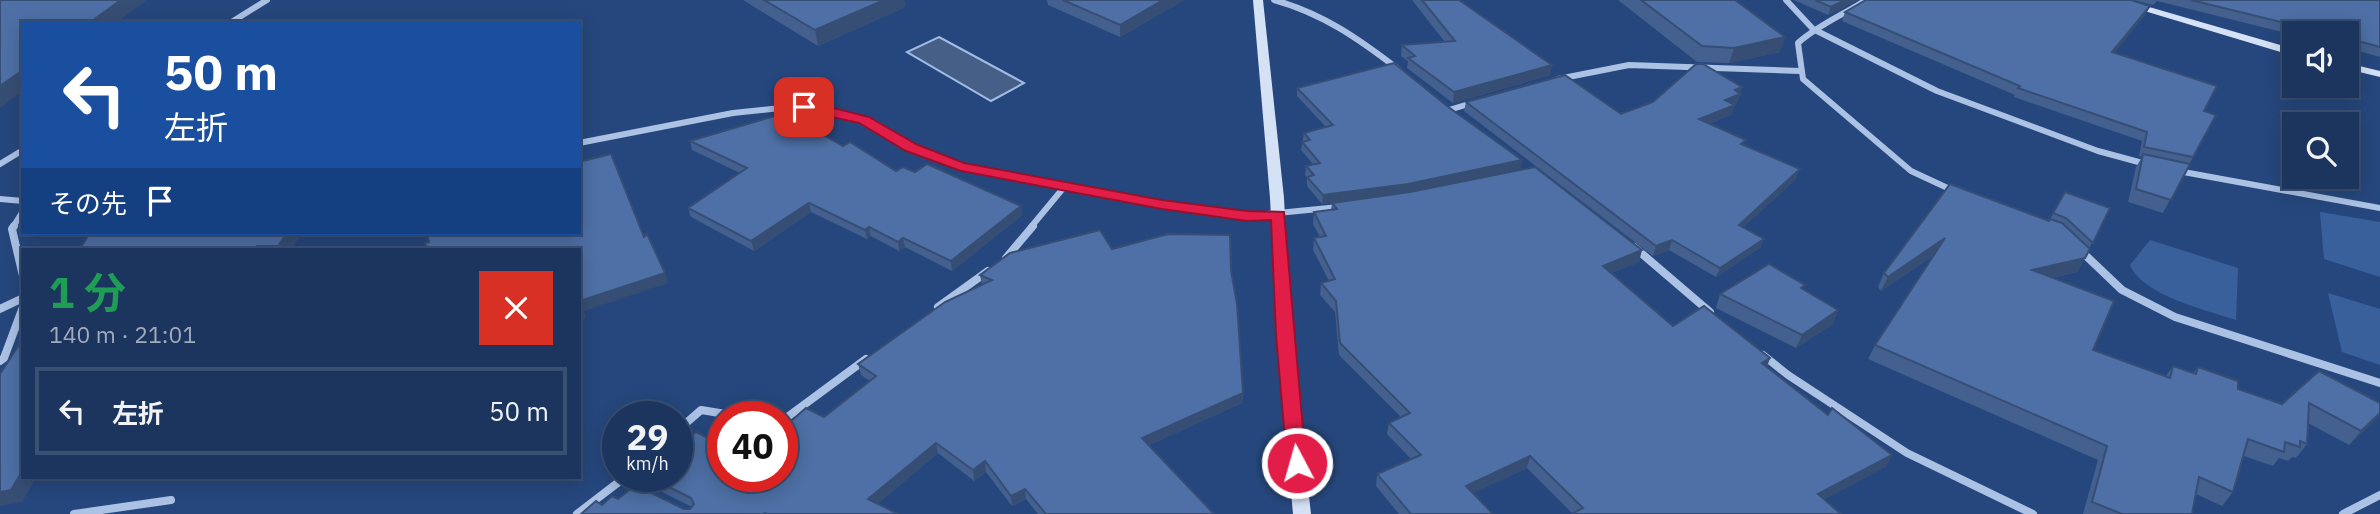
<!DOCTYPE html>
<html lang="ja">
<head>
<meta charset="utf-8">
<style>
  body { margin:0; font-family:"IBM Plex Sans","Noto Sans JP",sans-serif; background:#294067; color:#f1f3f6; height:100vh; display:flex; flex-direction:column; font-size:26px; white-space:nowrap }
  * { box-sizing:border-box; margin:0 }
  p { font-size:23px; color:#a0abbc }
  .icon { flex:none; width:38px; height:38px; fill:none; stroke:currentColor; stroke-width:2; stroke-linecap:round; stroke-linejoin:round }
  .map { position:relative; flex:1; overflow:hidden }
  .details { position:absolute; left:21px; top:248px; width:560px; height:231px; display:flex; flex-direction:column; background:#1c355e; border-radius:0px; box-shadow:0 4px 18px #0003,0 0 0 2px #3a5073 }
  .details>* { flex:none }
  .top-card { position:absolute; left:21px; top:21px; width:560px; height:214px; border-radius:0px; box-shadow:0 4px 18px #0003,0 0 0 2px #3a5073; background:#1a4fa0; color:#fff; overflow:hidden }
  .controls { position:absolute; left:2282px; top:21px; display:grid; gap:14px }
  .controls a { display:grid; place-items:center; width:77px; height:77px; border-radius:0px; background:#1c355e; box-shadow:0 4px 18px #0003,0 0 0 2px #3a5073; font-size:35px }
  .speed { position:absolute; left:602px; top:401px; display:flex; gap:14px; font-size:35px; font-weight:700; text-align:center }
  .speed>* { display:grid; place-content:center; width:91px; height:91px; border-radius:50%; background:#1c355e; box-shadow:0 4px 18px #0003,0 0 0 2px #3a5073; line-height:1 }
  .speed small { font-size:18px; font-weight:400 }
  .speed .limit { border:10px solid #d22; background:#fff; color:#111 }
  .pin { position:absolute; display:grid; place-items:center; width:60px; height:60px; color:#fff; margin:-30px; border-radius:14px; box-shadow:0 4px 10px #0006 }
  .me { position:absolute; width:77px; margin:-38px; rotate:354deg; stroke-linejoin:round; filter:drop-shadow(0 0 5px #0008) }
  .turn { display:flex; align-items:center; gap:24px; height:147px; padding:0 28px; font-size:32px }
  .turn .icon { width:91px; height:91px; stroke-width:2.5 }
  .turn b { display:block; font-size:49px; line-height:60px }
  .then { display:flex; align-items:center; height:66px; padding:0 28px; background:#0003; gap:14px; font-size:26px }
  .round { display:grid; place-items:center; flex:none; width:74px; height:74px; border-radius:0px; background:#294067 }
  .headline { display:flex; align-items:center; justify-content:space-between; height:119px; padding:0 28px }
  h1 { font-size:42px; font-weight:700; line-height:52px; color:#1e9e55 }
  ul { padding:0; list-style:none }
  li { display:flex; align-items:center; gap:21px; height:88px; margin:0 14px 10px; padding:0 14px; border:4px solid #3a5073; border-radius:0px }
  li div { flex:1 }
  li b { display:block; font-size:26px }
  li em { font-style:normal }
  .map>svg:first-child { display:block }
  .green { fill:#3a609b }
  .water { fill:#465f86; stroke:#a0bce6; stroke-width:2 }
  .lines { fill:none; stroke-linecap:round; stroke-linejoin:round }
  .street-far1 { stroke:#abc2e5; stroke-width:6 }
  .street { stroke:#abc2e5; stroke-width:8 }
  .secondary { fill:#d5e1f5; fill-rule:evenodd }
  .wall { fill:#43608f }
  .shaded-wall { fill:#374e74 }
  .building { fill:#4e70a6; stroke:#374e74; stroke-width:2 }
  .route { fill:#e11d48; stroke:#92132f; stroke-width:2 }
</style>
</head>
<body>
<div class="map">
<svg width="2380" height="514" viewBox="0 0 2380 514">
  <rect width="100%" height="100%" fill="#26477d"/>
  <g class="green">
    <path d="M2320 212 2380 222V277L2324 259Z"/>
    <path d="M2150 240 2238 268 2236 320C2206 310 2142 295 2130 265Z"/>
    <path d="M2328 293 2380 309V365L2342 352Z"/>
  </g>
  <path class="water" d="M939 37 1024 83 991 101 907 52Z"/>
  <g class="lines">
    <g class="street-far1">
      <path d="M1274 0C1322 13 1359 39 1398 69"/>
      <path d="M1786 0 1813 29 1937 91 2098 151 2146 164"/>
      <path d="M1866 0C1843 15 1818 25 1798 43L1803 79 1911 171 1954 191"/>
      <path d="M230 23 267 0"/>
      <path d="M1558 79 1629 65 1800 71"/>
      <path d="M1449 110 1472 103"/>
      <path d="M579 143 733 113 790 107 818 108 864 120 911 147 961 166 1162 205 1247 216 1339 207"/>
      <path d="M0 164 23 150"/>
      <path d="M2178 171 2380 208"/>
      <path d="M0 199 23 201"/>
      <path d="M13 227 23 211"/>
      <path d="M1031 227 1065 186"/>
    </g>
    <g class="street">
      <path d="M14 226 12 229 23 276"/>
      <path d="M1634 247 1710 312"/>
      <path d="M2081 251 2122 290 2175 317 2380 383"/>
      <path d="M1006 258 1033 226"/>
      <path d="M938 307 988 271"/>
      <path d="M0 309 23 298"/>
      <path d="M1763 355 1788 375 1907 453 2033 514"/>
      <path d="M0 361 4 358 23 307"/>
      <path d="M782 421 866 359"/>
      <path d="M677 431 701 410 738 416"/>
      <path d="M622 479 641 488"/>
      <path d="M74 514 171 500"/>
      <path d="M577 514 624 478"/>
      <path d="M2343 514 2380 495"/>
    </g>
    <g class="secondary">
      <path d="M1253 0H1263L1284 198 1291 335 1311 514H1293L1277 335 1270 198Z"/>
      <path d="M2108 0H2125L2294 49V56Z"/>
      <path d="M2347 63 2380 71V77L2347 69Z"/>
    </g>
  </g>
  <g class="wall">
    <path d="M743 0H904L905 7 818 46Z"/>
    <path d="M1047 0H1184L1120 37 1048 5Z"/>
    <path d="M1412 0H1459L1550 75 1453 103 1407 68 1408 61 1401 56 1402 45 1445 42Z"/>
    <path d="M1618 0H1735L1780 52 1729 63 1697 62Z"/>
    <path d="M1794 0H1858L1828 15Z"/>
    <path d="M2134 0H2380V57L2347 48V33H2294V35L2157 1 2153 5Z"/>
    <path d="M1845 12 2146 14 2114 53 2204 111 2193 157 2163 213 2128 202 2136 167 2142 157 2139 156 2142 141 2014 97 2015 95 1842 21Z"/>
    <path d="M1742 87 1737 103 1734 104 1732 114 1709 124 1796 179 1743 227 1764 239 1760 248 1716 277 1669 250 1653 256 1464 111 1466 102 1621 114Z"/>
    <path d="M1297 88 1521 169 1407 192 1322 204 1307 186V178L1305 175 1306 166 1313 164 1301 150 1304 133 1326 127 1297 96Z"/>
    <path d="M690 141 843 146 896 171 915 172 1021 206 1022 215 952 271 905 247 899 251 871 236 867 239 811 212 754 251 691 217 688 208 740 173 692 150Z"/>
    <path d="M1950 184 2049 221 2065 192 2110 208 2077 272 2052 278 2093 350 2166 376 2173 366 2193 373 2198 367 2238 389 2282 404 2319 371 2380 403V415L2349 445 2308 423 2307 444 2296 458 2292 457 2288 461 2279 458 2273 466 2244 456 2233 492 2222 506 2196 494 2192 514H2083L2098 460 1868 359 1875 345 1934 255 1881 291 1878 287 1884 273Z"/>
    <path d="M1332 203 1639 262 1611 273 1673 326 1770 358 1767 367 1886 467 1573 514 1527 468 1473 493 1493 514H1399L1376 486 1377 474 1411 459 1387 434 1389 423 1401 417 1339 355 1335 312 1320 295 1321 283 1329 281 1313 250 1314 238 1320 237 1313 224 1314 212 1331 210Z"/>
    <path d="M302 233 290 250H79Z"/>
    <path d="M1112 249 1231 271 1243 393 1242 403 1149 445 1214 514H1038L1026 499 1012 506 986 472 974 481 938 453 878 503 898 514H581L618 499 684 509H690L692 507 650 486 646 476H723L824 417 870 381 861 375 858 364 982 285 980 275Z"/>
    <path d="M1803 289 1833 324 1796 348 1716 308 1720 294Z"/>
  </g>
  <g class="shaded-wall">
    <path d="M121 0H147L116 23H89Z"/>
    <path d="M884 0H904L905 7 818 46 815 30Z"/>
    <path d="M1163 0H1184L1120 37V25Z"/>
    <path d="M1845 0H1858L1828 15 1831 7Z"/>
    <path d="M2150 6 2146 14 2108 61 2112 52Z"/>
    <path d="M1785 37 1780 52 1729 63 1734 48Z"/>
    <path d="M1552 65 1550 75 1453 103 1454 92Z"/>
    <path d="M23 70V91L0 108V86Z"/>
    <path d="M1742 87 1737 103 1722 109 1725 100 1735 90Z"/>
    <path d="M1735 105 1732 114 1697 129 1699 119Z"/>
    <path d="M1522 160 1521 169 1407 192 1322 204 1323 195Z"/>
    <path d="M1800 169 1796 179 1736 234 1739 225Z"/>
    <path d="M809 203 811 212 754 251 751 241Z"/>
    <path d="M1021 206 1022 215 952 271 951 261Z"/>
    <path d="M869 227 871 236 867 239 865 230Z"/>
    <path d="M287 233H302L290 250H280L278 246Z"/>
    <path d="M903 238 905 247 899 251 898 242Z"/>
    <path d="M1945 238 1938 252 1881 291 1888 277Z"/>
    <path d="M1764 239 1760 248 1716 277 1720 268Z"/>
    <path d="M1672 240 1669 250 1653 256 1656 246Z"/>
    <path d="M1642 250 1639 262 1600 277 1603 266Z"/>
    <path d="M2085 258 2077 272 2024 284 2032 270Z"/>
    <path d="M665 273 668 283 584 311 586 318 579 321 580 301Z"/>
    <path d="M1838 310 1833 324 1796 348 1802 335Z"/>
    <path d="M1770 358 1765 370 1762 363Z"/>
    <path d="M1243 393 1242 403 1142 448V438Z"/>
    <path d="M2380 413 2375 421 2349 445 2361 431Z"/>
    <path d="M936 443 938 453 871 509 868 499Z"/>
    <path d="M1892 455 1886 467 1812 506 1818 494Z"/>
    <path d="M1530 456 1527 468 1463 498 1466 486Z"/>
    <path d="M985 461 986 472 974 481 973 470Z"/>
    <path d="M23 470V478H36L22 502 0 506V492Z"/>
    <path d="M1025 489 1026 499 1012 506 1011 496Z"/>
  </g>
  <g class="building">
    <path d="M0 0H121L89 23H23V70L0 86Z"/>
    <path d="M764 0H884L815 30Z"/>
    <path d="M1063 0H1163L1120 25Z"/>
    <path d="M1422 0H1459L1552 65 1454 92 1408 58 1415 56 1402 45 1455 41Z"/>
    <path d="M1641 0H1735L1785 37 1734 48 1702 46Z"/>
    <path d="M1815 0H1845L1831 7Z"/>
    <path d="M1866 0H2131L2150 6 2112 52 2217 86 2204 111 2216 115 2193 157 2144 147 2147 132 2018 88 2020 86 1845 12Z"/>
    <path d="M2191 0H2380V47L2347 38V33H2326Z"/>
    <path d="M1394 63 1447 106 1522 160 1408 184 1323 195 1307 177 1314 175 1306 166 1320 163 1302 142 1310 140 1304 133 1333 125 1297 88Z"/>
    <path d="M1696 64H1703L1742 87 1735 90 1740 94 1725 100 1735 105 1699 119 1746 140 1741 144 1800 169 1739 225 1764 239 1720 268 1672 240 1656 246 1466 102 1565 75 1621 114 1653 102Z"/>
    <path d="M785 113 843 146 850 142 896 171 903 167 915 172 927 164 1021 206 951 261 903 238 898 242 869 227 865 230 809 203 751 241 688 208 747 168 690 141Z"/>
    <path d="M611 154 644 237 647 234 665 273 580 301 582 308 579 309V250H427L425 243 429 242 427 233H579V162Z"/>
    <path d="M2143 154 2190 164 2171 200 2136 189Z"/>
    <path d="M1535 167 1642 250 1603 266 1673 326 1704 306 1770 358 1762 363 1828 415 1832 408 1892 455 1818 494 1841 514H1572L1583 508 1530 456 1466 486 1493 514H1411L1377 474 1421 455 1389 423 1410 413 1340 343 1336 301 1321 283 1335 279 1314 238 1326 236 1314 212 1337 209 1332 203 1410 192Z"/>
    <path d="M1950 184 2049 221 2050 219 2062 223 2090 249 2085 258 2032 270 2114 301 2093 350 2170 378 2173 366 2196 374 2198 367 2238 381V389L2282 404 2319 371 2380 403V413L2361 431 2309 403 2307 444 2300 441V447L2285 442 2284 452 2248 439 2233 492 2199 477 2192 514H2122L2092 502 2107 446 1875 345 1945 238 1888 277 1884 273Z"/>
    <path d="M2065 192 2110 208 2093 243 2066 218 2053 213Z"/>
    <path d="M1100 230 1112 249 1168 234 1230 235 1231 271 1237 304 1243 393 1142 438 1214 514H1046L1025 489 1011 496 985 461 973 470 936 443 868 499 898 514H767L765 513 764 514H581L596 501 602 505 612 496 618 499 635 485 684 509H690L694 504 691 498 647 476H677V449L696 432 708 438 718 429 723 432V476H782V429L806 408 824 417 876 376 858 364 945 302 992 280 980 275 1010 253Z"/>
    <path d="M90 233H287L278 246H257L253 250H79Z"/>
    <path d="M1769 264 1805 285 1801 288 1838 310 1802 335 1720 294Z"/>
    <path d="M23 339V470L11 490 0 492V374Z"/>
  </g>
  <path class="route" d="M804 103 818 104 869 117 916 144 964 163 1162 200 1247 211 1284 212 1306 463 1303 468 1297 470 1290 468 1287 463 1276 335 1271 220 1247 221 1162 209 961 171 906 151 859 123 799 110 797 107Z"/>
</svg>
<div class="controls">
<a><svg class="icon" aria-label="sound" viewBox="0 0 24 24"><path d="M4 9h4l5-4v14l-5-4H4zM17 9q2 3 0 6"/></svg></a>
<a><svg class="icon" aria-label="search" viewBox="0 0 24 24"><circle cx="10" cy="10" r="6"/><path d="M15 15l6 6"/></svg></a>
</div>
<div class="speed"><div>29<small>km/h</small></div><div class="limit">40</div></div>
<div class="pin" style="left:804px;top:107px;background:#d93025"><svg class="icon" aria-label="arrive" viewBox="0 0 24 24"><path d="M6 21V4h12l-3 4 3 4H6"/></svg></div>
<svg class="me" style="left:1297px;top:463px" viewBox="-20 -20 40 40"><circle r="17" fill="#e11d48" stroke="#fff" stroke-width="3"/><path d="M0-11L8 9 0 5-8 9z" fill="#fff"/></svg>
<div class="top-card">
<div class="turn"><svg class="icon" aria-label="left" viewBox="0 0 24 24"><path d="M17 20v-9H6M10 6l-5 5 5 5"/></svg><div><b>50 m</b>左折</div></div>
<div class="then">その先<svg class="icon" aria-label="arrive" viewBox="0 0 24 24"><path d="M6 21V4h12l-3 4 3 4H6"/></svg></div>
</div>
<section class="details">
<div class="headline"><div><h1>1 分</h1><p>140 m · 21:01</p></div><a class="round" style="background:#d93025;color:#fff"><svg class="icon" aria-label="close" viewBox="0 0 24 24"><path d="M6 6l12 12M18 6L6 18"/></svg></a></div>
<ul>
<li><svg class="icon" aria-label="left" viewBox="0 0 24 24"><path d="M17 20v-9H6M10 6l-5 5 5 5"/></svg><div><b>左折</b></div><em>50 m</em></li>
</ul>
</section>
</div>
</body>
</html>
